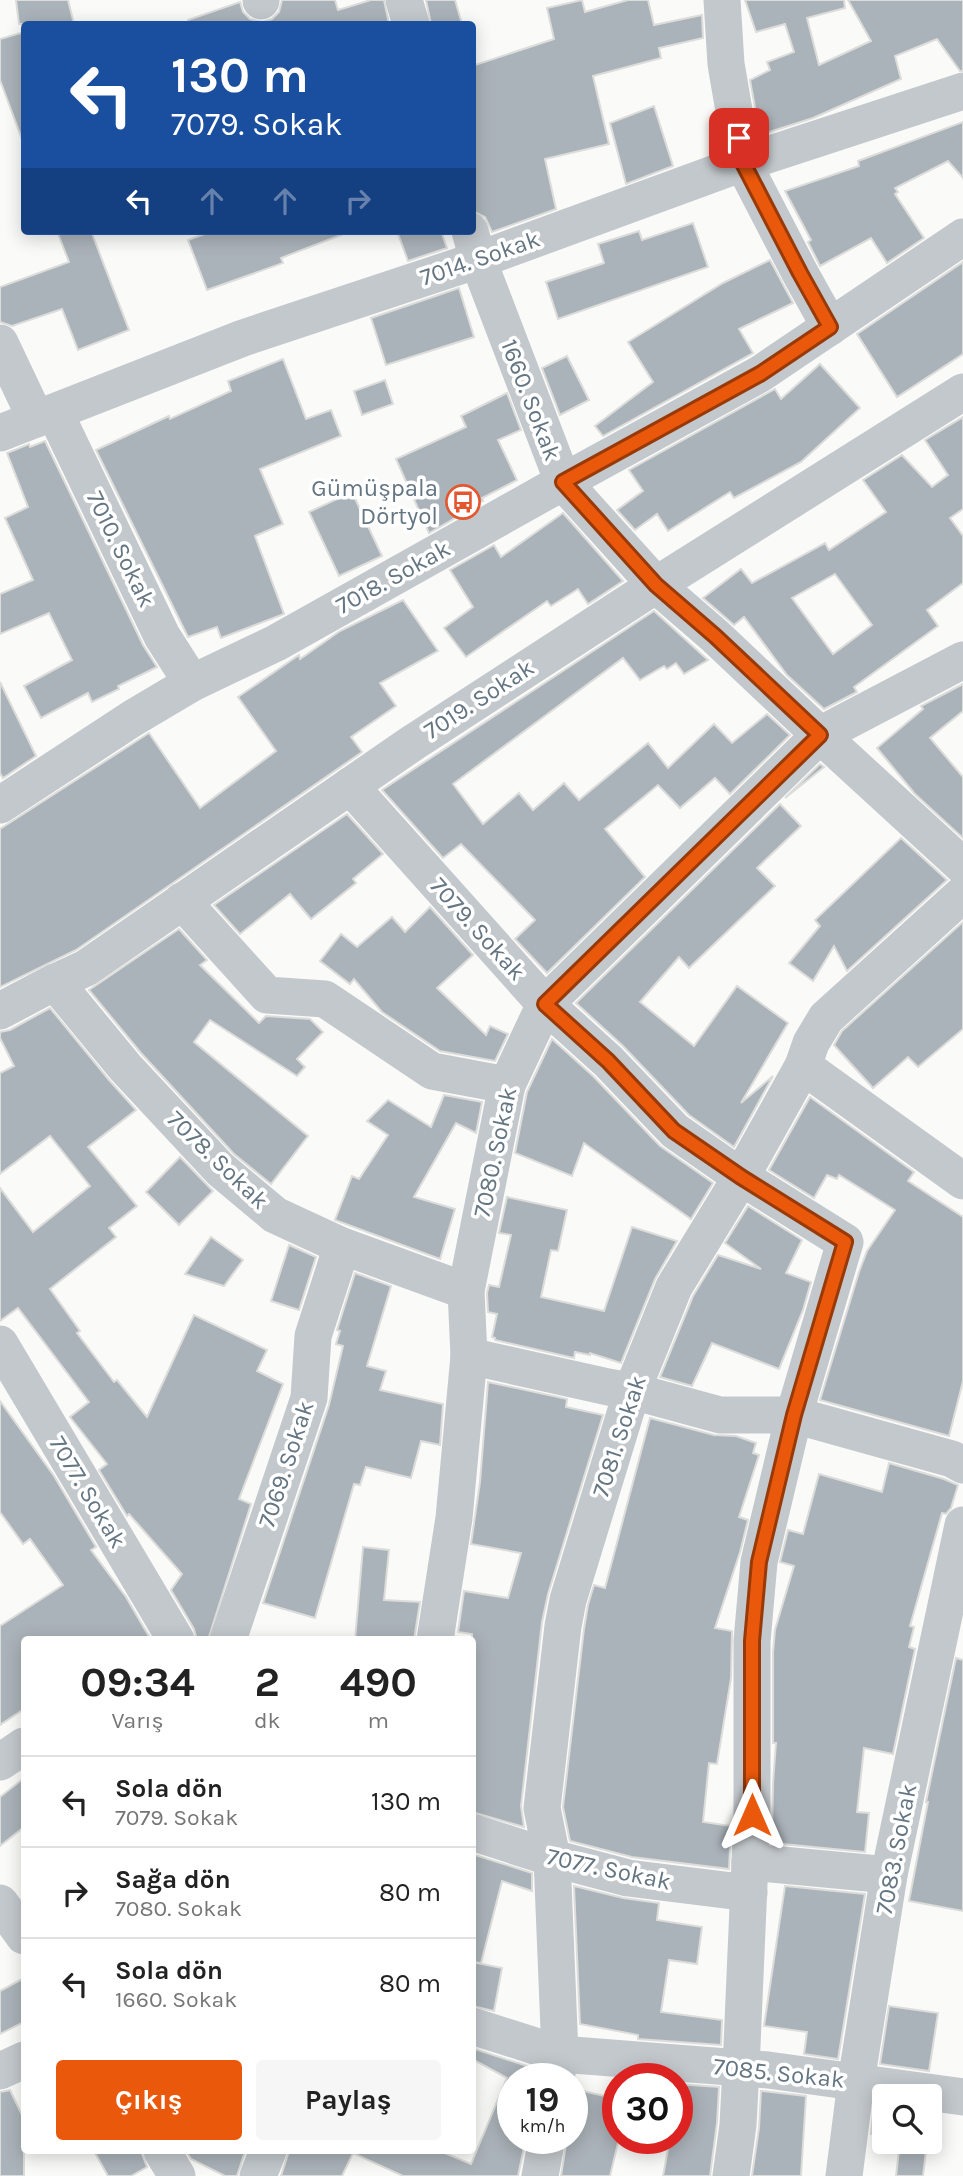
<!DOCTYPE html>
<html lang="tr">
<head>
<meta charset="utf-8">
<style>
  body { margin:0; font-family:Karla,sans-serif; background:#f6f6f6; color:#222; height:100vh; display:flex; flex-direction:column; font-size:26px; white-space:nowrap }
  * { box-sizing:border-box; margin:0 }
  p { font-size:23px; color:#767676 }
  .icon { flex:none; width:38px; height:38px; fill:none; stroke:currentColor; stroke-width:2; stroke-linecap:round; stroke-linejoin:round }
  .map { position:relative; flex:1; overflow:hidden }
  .drawer { position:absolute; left:21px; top:1636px; width:455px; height:518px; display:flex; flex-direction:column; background:#fff; border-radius:7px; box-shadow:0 4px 18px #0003 }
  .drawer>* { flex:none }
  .hud { position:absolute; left:21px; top:21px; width:455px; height:214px; border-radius:7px; box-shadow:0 4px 18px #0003; background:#1a4fa0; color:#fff; overflow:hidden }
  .fabs { position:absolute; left:872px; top:2084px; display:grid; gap:14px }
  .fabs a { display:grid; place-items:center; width:70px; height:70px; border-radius:7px; background:#fff; box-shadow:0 4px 18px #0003; font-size:35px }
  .speed { position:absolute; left:497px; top:2063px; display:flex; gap:14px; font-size:35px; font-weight:700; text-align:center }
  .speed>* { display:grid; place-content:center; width:91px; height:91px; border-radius:50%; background:#fff; box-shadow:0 4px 18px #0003; line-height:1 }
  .speed small { font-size:18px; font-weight:400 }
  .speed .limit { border:10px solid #d22; background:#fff; color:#111 }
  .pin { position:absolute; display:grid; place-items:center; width:60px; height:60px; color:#fff; margin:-30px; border-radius:14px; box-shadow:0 4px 10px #0006 }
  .me { position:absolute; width:77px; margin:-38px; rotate:0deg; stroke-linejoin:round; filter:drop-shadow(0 0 5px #0008) }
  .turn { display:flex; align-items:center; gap:24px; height:147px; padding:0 35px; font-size:32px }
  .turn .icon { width:91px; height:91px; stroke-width:2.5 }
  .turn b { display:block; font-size:49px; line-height:60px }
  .lanes { display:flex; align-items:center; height:66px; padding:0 35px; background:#0003; justify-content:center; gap:35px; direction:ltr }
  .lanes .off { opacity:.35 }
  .eta { display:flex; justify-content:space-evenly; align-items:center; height:119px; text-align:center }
  .eta b { font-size:42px; font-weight:700; line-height:49px }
  .button { display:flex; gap:14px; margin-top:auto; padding:14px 35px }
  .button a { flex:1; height:80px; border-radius:7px; background:#ea580c; color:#fff; font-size:28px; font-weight:700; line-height:80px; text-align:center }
  .button a+a { background:#f6f6f6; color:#222 }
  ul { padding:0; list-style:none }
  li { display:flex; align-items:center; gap:21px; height:91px; padding:0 35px; border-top:2px solid #e0e0e0 }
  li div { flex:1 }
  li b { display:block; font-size:26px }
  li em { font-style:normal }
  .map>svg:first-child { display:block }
  .building { fill:#aab3b9; stroke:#dcdcda; stroke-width:2; fill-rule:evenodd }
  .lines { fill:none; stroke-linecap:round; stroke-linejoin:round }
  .minor { stroke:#c3c8cc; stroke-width:37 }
  .route-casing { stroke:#983908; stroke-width:18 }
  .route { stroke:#ea580c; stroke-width:12 }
  .labels { text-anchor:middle; stroke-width:7; stroke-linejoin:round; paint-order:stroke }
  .street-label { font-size:24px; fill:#657683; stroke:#fff }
  .poi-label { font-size:24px; fill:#657683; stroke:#fff; text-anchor:end }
</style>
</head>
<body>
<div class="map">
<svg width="963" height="2176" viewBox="0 0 963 2176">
  <rect width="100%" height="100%" fill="#fafaf8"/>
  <g class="building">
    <path d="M16 0H68L74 24H19Z"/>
    <path d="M282 0H335L338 10 371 0H384L389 24H188V20L240 2 243 12 250 19 262 22 272 19 279 12Z"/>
    <path d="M426 0H455L462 24H431Z"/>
    <path d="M582 0 585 12 628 0H648L654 25 702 15 703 38 659 48 661 58 593 76 609 144 545 159 556 209 492 232 485 217 472 211V66L554 39 547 8Z"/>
    <path d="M745 0H844L845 8 807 18 819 65 871 41 848 0H963V71H960L937 39 895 56 901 79 813 118 760 135 750 80 770 70 767 62 794 52 785 24 756 32Z"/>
    <path d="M24 32V139H22L0 80V39Z"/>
    <path d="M654 106 673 166 626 184 610 123Z"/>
    <path d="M963 122V178L948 161 895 188 898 192 895 194 924 238 887 263 871 238 820 266 808 242 811 240 785 191 859 166 858 161Z"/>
    <path d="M693 223 708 267 558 319 546 282 604 263 598 244 639 231 642 240Z"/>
    <path d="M57 231H91L129 330 78 350 62 309 12 326 0 322V287L69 262Z"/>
    <path d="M213 231H346V233L281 258 283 263 207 290 188 240Z"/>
    <path d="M397 231H441L447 248 408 261Z"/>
    <path d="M770 260 793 303 739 329 753 353 603 436 595 426 653 382 628 342 723 283Z"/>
    <path d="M963 262V354L897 397 857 334Z"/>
    <path d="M459 288 474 337 386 365 371 318Z"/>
    <path d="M567 356 589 400 560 415 542 368Z"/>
    <path d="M283 359 306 419 331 410 341 436 260 469 283 524 255 536 284 614 221 638 217 627 188 637 96 450 169 416 170 419 231 391 228 381Z"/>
    <path d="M820 364 860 408 801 462 734 498 730 492 668 531 657 514 635 530 617 510 643 491 629 470 775 389 781 399Z"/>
    <path d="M385 380 393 404 362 415 354 391Z"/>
    <path d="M507 393 521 430 498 440 517 480 482 498 483 501 470 506 471 509 429 533 396 459 466 427 461 416Z"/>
    <path d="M963 417V509L950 518 963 536V583L927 610 938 626 854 687 857 692 824 709 787 675 744 617 734 625 703 598 741 569 752 583 825 543 829 550 886 512 863 480 902 455 932 487 948 475 925 440ZM835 574 872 625 833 654 792 598Z"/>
    <path d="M45 441 143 645 157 667 118 686 119 689 92 702 88 693 41 718 24 686 72 660 49 613 0 634V594L33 580 5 518 28 507 7 453 29 444 30 447Z"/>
    <path d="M352 492 382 556 339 576 309 512Z"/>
    <path d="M563 513 623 581 588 604 578 589 551 606 547 601 466 657 444 628 473 607 450 570 494 545 501 557Z"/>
    <path d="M403 600 438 651 380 683 396 706 351 737 362 752 76 950 0 987V829L149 733 200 808 276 751 238 697 299 655 300 659 340 631Z"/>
    <path d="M654 611 708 660 684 674 676 663 667 669 664 666 640 680 623 658 453 784 483 824 519 793 533 810 564 783 579 800 648 743 668 768 714 724 732 743 767 714 790 735 730 794 715 778 680 808 658 785 605 829 645 877 547 973 515 939 535 920 461 844 443 858 382 790Z"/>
    <path d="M0 682 36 756 3 778 0 773Z"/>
    <path d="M963 684V711L930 738 963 777V838L915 794 877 748 923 709 921 706Z"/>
    <path d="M820 764 824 767 785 798Z"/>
    <path d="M780 804 801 826 757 868 775 886 689 968 679 957 640 1002 694 1046 737 986 788 1023 741 1103 773 1076 734 1147 689 1115 623 1046 576 1003Z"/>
    <path d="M347 814 383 854 353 879 356 883 311 919 290 894 240 934 214 905Z"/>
    <path d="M901 838 947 880 847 971 834 946 813 981 789 963 820 926 815 920Z"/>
    <path d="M430 907 473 955 437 988 486 1035 490 1026 508 1034 495 1061 440 1051 382 1012 354 979 350 984 320 961 341 934 357 947 392 917 405 932Z"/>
    <path d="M963 922V1029L918 1067 908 1057 873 1088 834 1045 842 1031Z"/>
    <path d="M179 929 207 960 200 965 259 1023 266 1016 310 1019 323 1032 297 1059 305 1067 297 1076 210 1020 194 1042 308 1136 271 1184 234 1154 141 1053 89 990Z"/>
    <path d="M50 1008 109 1080 136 1110 88 1147 137 1206 109 1228 116 1237 50 1289 80 1331 77 1333 114 1382 117 1380 147 1417 194 1315 267 1350 257 1371 283 1384 239 1499 251 1504 208 1640H197L194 1629 171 1590 182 1574 129 1514 127 1516 99 1470 107 1464 70 1417 89 1402 18 1308 0 1321V1188L33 1232 90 1186 50 1136 0 1174V1073L14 1066 0 1038V1032L10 1030Z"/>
    <path d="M552 1039 593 1076 660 1146 713 1183 691 1219 584 1143 572 1176 515 1153 527 1092Z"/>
    <path d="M444 1095 482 1102 476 1133 456 1123 414 1197 455 1209 440 1259 335 1220 352 1176 359 1179 388 1135 367 1121 388 1100 431 1127Z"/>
    <path d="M810 1097 914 1172 908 1181 963 1217V1381L949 1436 820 1400 859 1272 867 1251 895 1210 839 1175 837 1179 827 1175 814 1198 769 1170Z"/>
    <path d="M180 1157 213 1191 179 1225 146 1192Z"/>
    <path d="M507 1197 567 1210 558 1251 551 1250 541 1297 604 1311 632 1227 677 1241 655 1279 621 1363 590 1353V1355L575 1352 574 1358 495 1340V1338L492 1337 497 1314 488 1312 487 1293 489 1285 499 1287 511 1235 499 1233Z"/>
    <path d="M748 1206 802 1240 786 1273 811 1282 803 1310 779 1369 712 1343 692 1386 660 1377 693 1296 718 1255 761 1269 725 1243Z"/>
    <path d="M211 1237 243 1260 224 1286 185 1274Z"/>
    <path d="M289 1245 316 1257 299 1310 271 1301Z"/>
    <path d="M355 1273 391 1286 367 1366 386 1371 380 1390 443 1404 440 1445 421 1441 411 1478 366 1467 360 1485 354 1484 315 1618 263 1603 329 1405 343 1346 336 1344 340 1331 337 1330Z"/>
    <path d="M488 1382 567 1399 566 1407 603 1415 548 1594 542 1622 521 1806 524 1827 472 1812V1634L458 1632 464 1591 508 1598 521 1553 471 1544 480 1482Z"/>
    <path d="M0 1401 54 1476 96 1547 91 1550 126 1597 151 1640H24V1709L0 1725V1626L63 1585 30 1539 23 1544 0 1512Z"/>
    <path d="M650 1418 714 1435 736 1436 756 1443 753 1453 759 1455 739 1517 748 1520 740 1552 715 1628 732 1631 731 1678 717 1764 709 1763 703 1822 731 1826 729 1869 632 1857 570 1841 563 1807 584 1629 588 1605 594 1585 605 1588Z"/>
    <path d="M889 1463 944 1479 958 1485 951 1508 946 1514 942 1513 910 1626 914 1627 909 1647 915 1649 893 1754 864 1748 857 1812 869 1813 865 1852 772 1843 773 1783 776 1743H773V1653L775 1630 794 1566 780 1562 788 1530 803 1534 819 1474 882 1492Z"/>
    <path d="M363 1547 389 1550 384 1600 420 1602 414 1640H355Z"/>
    <path d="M956 1658 963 1660V1911L909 1901 928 1802H926Z"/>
    <path d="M24 1778V1827L0 1846V1797Z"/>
    <path d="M472 1854 532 1873V1891L502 1881 481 1963 472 1962Z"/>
    <path d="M574 1886 623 1898 659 1903 657 1920 702 1927 697 1964 669 1960 661 2012 722 2020 721 2045 638 2039V2035L580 2024Z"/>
    <path d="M785 1886 865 1894 838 2059 804 2054 807 2032 764 2026Z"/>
    <path d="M472 1962 502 1968 494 2011 472 2006Z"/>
    <path d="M24 1978V2022L0 2034V1991Z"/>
    <path d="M889 2006 938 2013 929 2071 880 2064Z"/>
    <path d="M472 2048 536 2069V2079H513V2138L525 2142 518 2176H403L353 2153 342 2176H281L289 2151H440L471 2164 507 2078 472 2059Z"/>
    <path d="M677 2084 719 2087 717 2123 710 2176H663L670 2138H677Z"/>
    <path d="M574 2089 618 2099V2143L610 2176H561L567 2138H572Z"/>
    <path d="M10 2090 24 2119V2176H0V2092Z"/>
    <path d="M761 2091 806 2096 801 2176H752L759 2128Z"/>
    <path d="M874 2106 884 2107V2136L871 2134Z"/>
    <path d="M900 2142H927L923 2176H896Z"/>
    <path d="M94 2151H141L147 2167 131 2176H108Z"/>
    <path d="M186 2151H245L237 2176H225L191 2159Z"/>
  </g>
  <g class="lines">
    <g class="minor">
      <path d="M261 0V1"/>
      <path d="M404 0 411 24"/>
      <path d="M722 0 726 64 743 163 800 273 830 327"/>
      <path d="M470 231 478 260 563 482 656 585 715 636 820 735 963 866"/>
      <path d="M0 343 36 419"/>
      <path d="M55 413 162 636 192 683"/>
      <path d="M0 433 243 338 478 260 743 163 963 91"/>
      <path d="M350 786 545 1004 608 1061 675 1131 741 1177 845 1242 794 1415 759 1562 752 1641V1815L741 2068 738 2125 731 2176"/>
      <path d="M0 805 133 718 192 683 276 643 563 482 760 374 963 237"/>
      <path d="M182 901 267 995 325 999 432 1071 507 1085"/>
      <path d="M55 982 125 1067 220 1169 275 1215 342 1246 466 1291"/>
      <path d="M0 1011 49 985 86 968 411 744 656 585 963 392"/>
      <path d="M803 1066 963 1181"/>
      <path d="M0 1344 176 1640"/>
      <path d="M469 1356 608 1387 632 1391 720 1415H794L952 1459 963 1465"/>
      <path d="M228 1640 309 1398 313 1336 342 1246"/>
      <path d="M435 1640 454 1518 469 1356 466 1291 507 1085 545 1004 820 735 963 660"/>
      <path d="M0 1762 24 1746"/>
      <path d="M472 1832 552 1858 628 1878 749 1893"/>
      <path d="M750 1862 889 1875"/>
      <path d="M0 1903 24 1936"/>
      <path d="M472 2026 560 2054 768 2070 963 2097"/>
      <path d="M0 2071 24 2060"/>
      <path d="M556 2079 560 2054 552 1858 542 1808 563 1626 568 1600 632 1391 674 1287 741 1177 803 1066 811 1043 826 1018 963 894"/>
      <path d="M162 2151 177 2176"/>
      <path d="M258 2176 268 2151"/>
      <path d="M540 2176 547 2138"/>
      <path d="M844 2176 856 2082 889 1875 963 1525"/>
    </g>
  </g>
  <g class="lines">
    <g class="route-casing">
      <path id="route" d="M739 138 743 163 800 273 830 327 760 374 563 482 656 585 715 636 820 735 545 1004 608 1061 674 1131 741 1177 845 1242 794 1415 759 1562 752 1641V1815"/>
    </g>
    <use href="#route" class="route"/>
  </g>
  <defs>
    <g id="bus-ring" transform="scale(1.75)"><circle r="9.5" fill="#fff" stroke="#e4572e" stroke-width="1.5"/><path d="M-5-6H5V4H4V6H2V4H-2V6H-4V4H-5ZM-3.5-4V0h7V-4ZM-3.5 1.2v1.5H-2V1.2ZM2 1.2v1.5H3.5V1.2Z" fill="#e4572e"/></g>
  </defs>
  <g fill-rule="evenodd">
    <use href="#bus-ring" x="463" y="502"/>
  </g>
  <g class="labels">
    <g class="street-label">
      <text transform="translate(480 258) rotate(-19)" y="8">7014. Sokak</text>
      <text transform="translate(531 400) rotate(69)" y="8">1660. Sokak</text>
      <text transform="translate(121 549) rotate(64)" y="8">7010. Sokak</text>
      <text transform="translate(393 577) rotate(-29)" y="8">7018. Sokak</text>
      <text transform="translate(479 699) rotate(-33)" y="8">7019. Sokak</text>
      <text transform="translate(478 929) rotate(48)" y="8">7079. Sokak</text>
      <text transform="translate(495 1152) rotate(-78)" y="8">7080. Sokak</text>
      <text transform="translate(218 1160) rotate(44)" y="8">7078. Sokak</text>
      <text transform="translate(619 1436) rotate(-72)" y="8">7081. Sokak</text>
      <text transform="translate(286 1464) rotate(-72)" y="8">7069. Sokak</text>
      <text transform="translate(88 1492) rotate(59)" y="8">7077. Sokak</text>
      <text transform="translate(896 1849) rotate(-79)" y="8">7083. Sokak</text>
      <text transform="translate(609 1869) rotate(12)" y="8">7077. Sokak</text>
      <text transform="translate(779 2073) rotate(6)" y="8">7085. Sokak</text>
    </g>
    <g class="poi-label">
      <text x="438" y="496">Gümüşpala<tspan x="438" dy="28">Dörtyol</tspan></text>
    </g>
  </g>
</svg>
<div class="fabs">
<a><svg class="icon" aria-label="search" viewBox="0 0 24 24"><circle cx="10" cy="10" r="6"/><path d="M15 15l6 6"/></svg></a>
</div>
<div class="speed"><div>19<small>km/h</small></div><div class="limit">30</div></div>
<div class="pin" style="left:739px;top:138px;background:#d93025"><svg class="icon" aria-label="arrive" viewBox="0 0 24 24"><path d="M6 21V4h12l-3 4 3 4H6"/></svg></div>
<svg class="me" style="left:752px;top:1815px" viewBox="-20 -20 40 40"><path d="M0-17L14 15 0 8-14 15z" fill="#ea580c" stroke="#fff" stroke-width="4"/></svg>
<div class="hud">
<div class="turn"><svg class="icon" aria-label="left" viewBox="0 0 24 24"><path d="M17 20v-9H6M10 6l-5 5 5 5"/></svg><div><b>130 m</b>7079. Sokak</div></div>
<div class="lanes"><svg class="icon" aria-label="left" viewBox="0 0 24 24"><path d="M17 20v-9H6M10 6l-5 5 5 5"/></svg><svg class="icon off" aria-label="ahead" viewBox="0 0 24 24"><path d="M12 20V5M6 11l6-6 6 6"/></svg><svg class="icon off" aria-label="ahead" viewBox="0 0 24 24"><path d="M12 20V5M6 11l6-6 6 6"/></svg><svg class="icon off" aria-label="right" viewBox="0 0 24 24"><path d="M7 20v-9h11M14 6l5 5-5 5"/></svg></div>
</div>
<section class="drawer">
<div class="eta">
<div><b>09:34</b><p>Varış</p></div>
<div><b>2</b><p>dk</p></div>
<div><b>490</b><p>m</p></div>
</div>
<ul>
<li><svg class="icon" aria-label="left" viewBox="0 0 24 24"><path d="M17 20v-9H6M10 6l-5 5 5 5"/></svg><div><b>Sola dön</b><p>7079. Sokak</p></div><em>130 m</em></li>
<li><svg class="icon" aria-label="right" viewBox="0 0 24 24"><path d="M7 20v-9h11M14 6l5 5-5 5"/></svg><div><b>Sağa dön</b><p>7080. Sokak</p></div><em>80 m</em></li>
<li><svg class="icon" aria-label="left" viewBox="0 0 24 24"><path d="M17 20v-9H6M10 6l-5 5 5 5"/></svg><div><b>Sola dön</b><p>1660. Sokak</p></div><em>80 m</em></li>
</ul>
<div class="button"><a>Çıkış</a><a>Paylaş</a></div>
</section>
</div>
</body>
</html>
